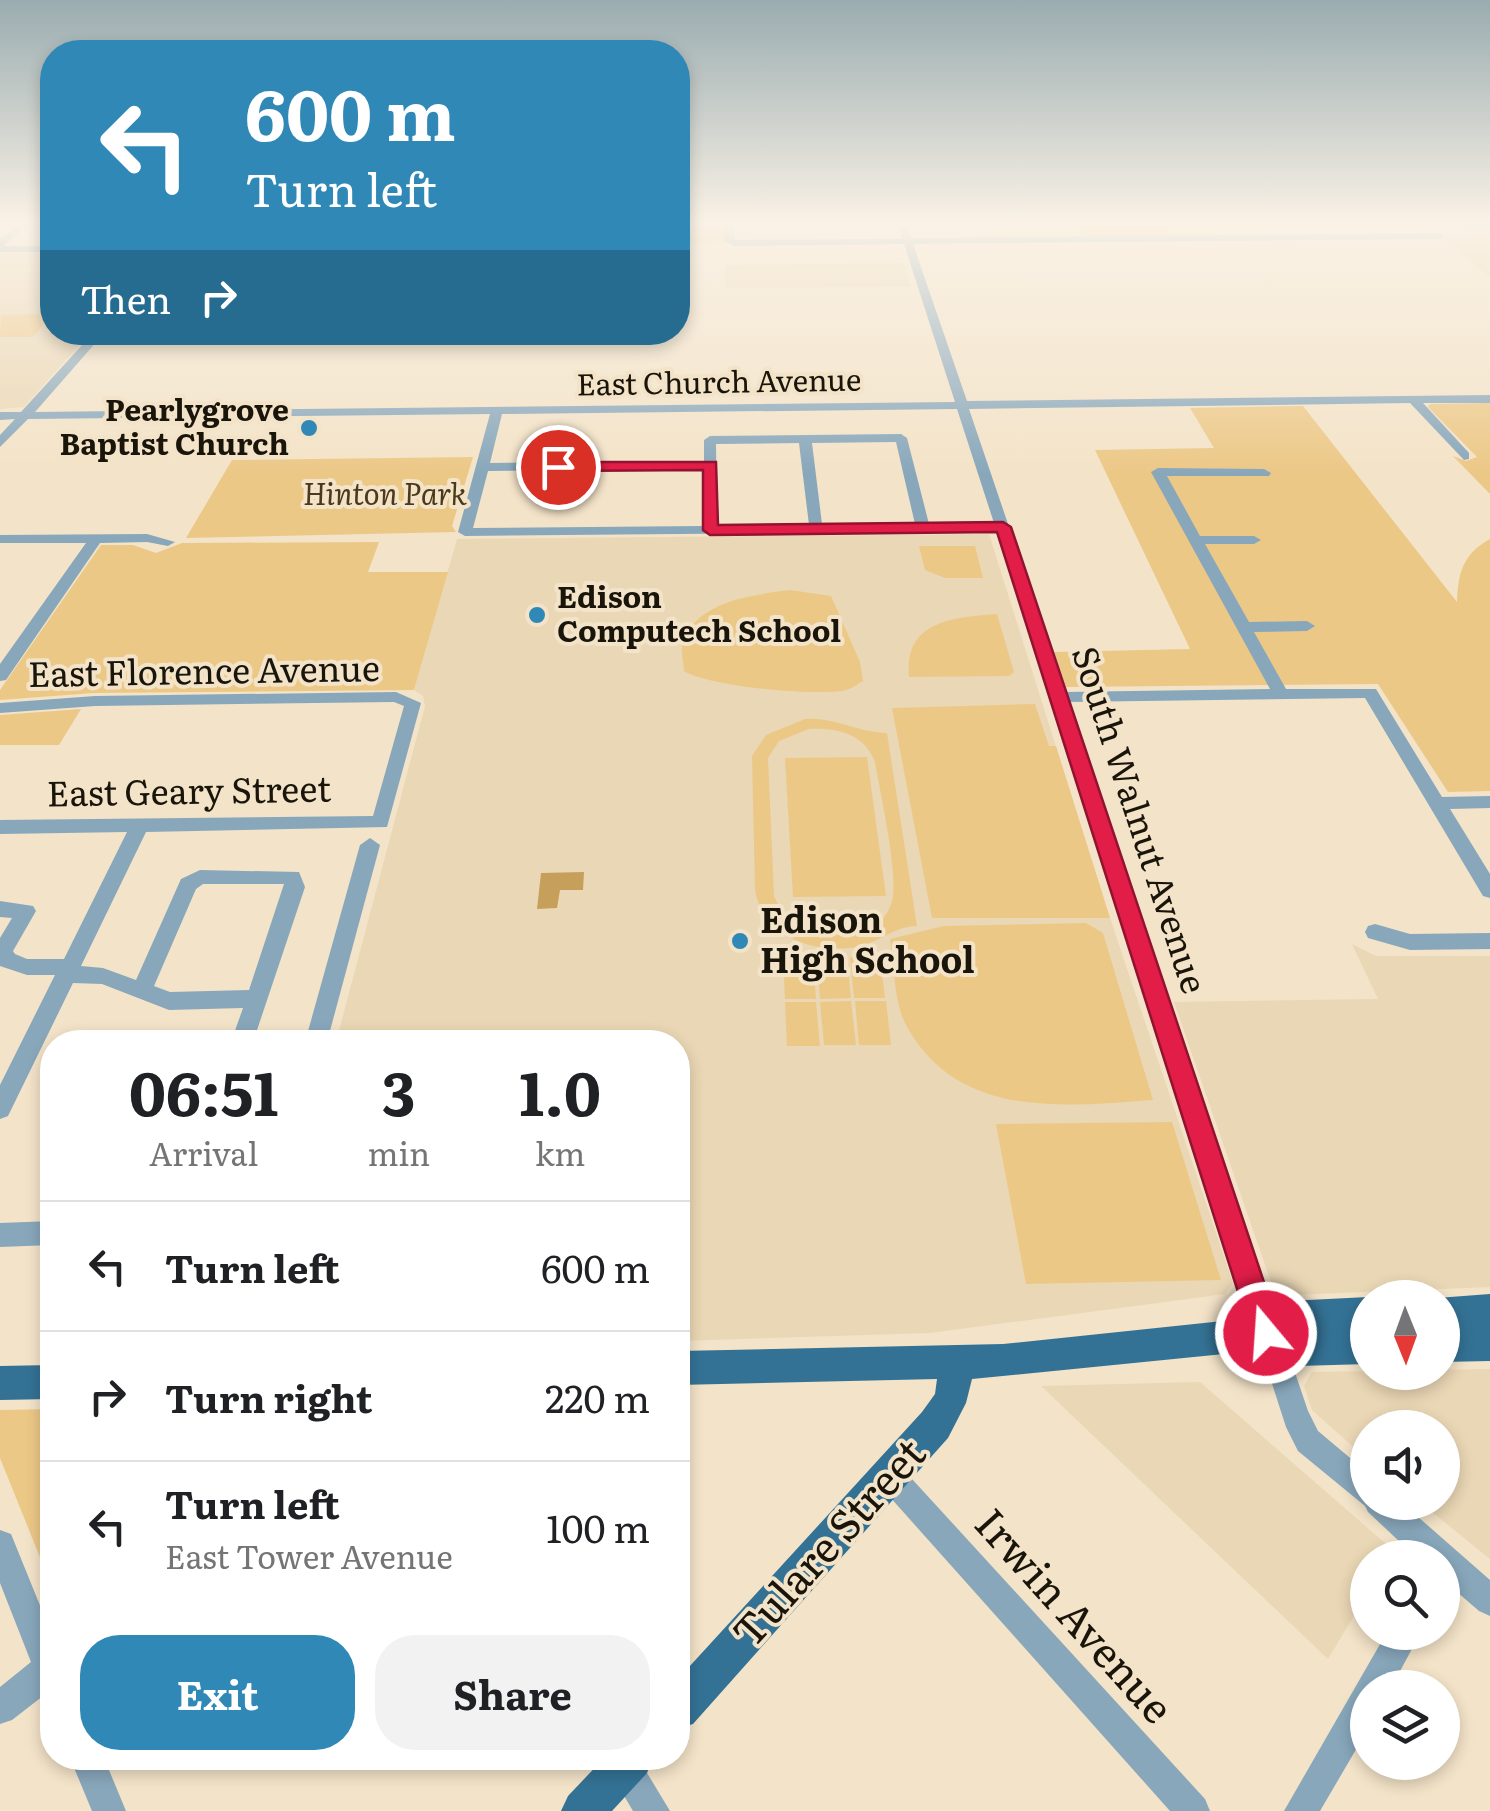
<!DOCTYPE html>
<html lang="en">
<head>
<meta charset="utf-8">
<style>
  body { margin:0; font-family:Literata,serif; background:#f2f2f2; color:#202124; height:100vh; display:flex; flex-direction:column; font-size:38px; white-space:nowrap }
  * { box-sizing:border-box; margin:0 }
  p { font-size:32px; color:#757577 }
  .icon { flex:none; width:55px; height:55px; fill:none; stroke:currentColor; stroke-width:2; stroke-linecap:round; stroke-linejoin:round }
  .map { position:relative; flex:1; overflow:hidden }
  .sheet { position:absolute; left:40px; top:1030px; width:650px; height:740px; display:flex; flex-direction:column; background:#fff; border-radius:40px; box-shadow:0 5px 15px #0003 }
  .sheet>* { flex:none }
  .banner { position:absolute; left:40px; top:40px; width:650px; height:305px; border-radius:40px; box-shadow:0 5px 15px #0003; background:#3088b6; color:#fff; overflow:hidden }
  .needle { width:65px; rotate:179deg }
  .buttons { position:absolute; left:1350px; top:1280px; display:grid; gap:20px }
  .buttons a { display:grid; place-items:center; width:110px; height:110px; border-radius:50%; background:#fff; box-shadow:0 5px 15px #0003; font-size:50px }
  .pin { position:absolute; display:grid; place-items:center; width:85px; height:85px; color:#fff; margin:-42px; border:5px solid #fff; border-radius:50%; box-shadow:0 2px 10px #0007 }
  .me { position:absolute; width:110px; margin:-55px; rotate:342deg; stroke-linejoin:round; filter:drop-shadow(0 0 8px #0008) }
  .turn { display:flex; align-items:center; gap:35px; height:210px; padding:0 40px; font-size:45px }
  .turn .icon { width:130px; height:130px; stroke-width:2.5 }
  .turn b { display:block; font-size:70px; line-height:85px }
  .then { display:flex; align-items:center; height:95px; padding:0 40px; background:#0003; gap:20px; font-size:38px }
  .eta { display:flex; justify-content:space-evenly; align-items:center; height:170px; text-align:center }
  .eta b { font-size:60px; font-weight:700; line-height:70px }
  .action { display:flex; gap:20px; margin-top:auto; padding:20px 40px }
  .action a { flex:1; height:115px; border-radius:40px; background:#3088b6; color:#fff; font-size:40px; font-weight:700; line-height:115px; text-align:center }
  .action a+a { background:#f2f2f2; color:#202124 }
  ul { padding:0; list-style:none }
  li { display:flex; align-items:center; gap:30px; height:130px; padding:0 40px; border-top:2px solid #e0e0e0 }
  li div { flex:1 }
  li b { display:block; font-size:38px }
  li em { font-style:normal }
  .map>svg:first-child { display:block }
  .built { fill:#ead7b5 }
  .green { fill:#ecc887; fill-rule:evenodd }
  .water { fill:#c6a05b }
  .lines { fill:none; stroke-linecap:round; stroke-linejoin:round }
  .minor { fill:#88a7bb; fill-rule:evenodd }
  .major { fill:#347295; fill-rule:evenodd }
  .route { fill:#e11d48; stroke:#92132f; stroke-width:2.5 }
  .poi-dot { fill:#3088b6; stroke:#f3e3c8; stroke-width:4 }
  .labels { text-anchor:middle; stroke-width:8; stroke-linejoin:round; paint-order:stroke }
  .far-street-label { font-size:30px; fill:#1a150b; stroke:#f3e3c8 }
  .far-poi-label { font-size:30px; font-weight:bold; fill:#1a150b; stroke:#f3e3c8; text-anchor:end }
  .far-park-label { font-size:30px; font-style:italic; fill:#4a391a; stroke:#f3e3c8 }
  .street-label { font-size:35px; fill:#1a150b; stroke:#f3e3c8 }
  .poi-label { font-size:35px; font-weight:bold; fill:#1a150b; stroke:#f3e3c8; text-anchor:start }
  .near-street-label { font-size:42px; fill:#1a150b; stroke:#f3e3c8 }
</style>
</head>
<body>
<div class="map">
<svg width="1490" height="1811" viewBox="0 0 1490 1811">
  <rect width="100%" height="100%" fill="#f3e3c8"/>
  <g class="built">
    <path d="M1490 237V277L1442 238 1447 237Z"/>
    <path d="M52 251V332L90 333 24 407 0 409V252Z"/>
    <path d="M904 263 911 287 725 288V265Z"/>
    <path d="M989 534 1110 918 1233 1283 1225 1294 930 1333 678 1341V1042H336L425 706 423 696 414 690 457 539Z"/>
    <path d="M1352 944 1376 956H1490V1287L1290 1295 1271 1282 1174 1002 1378 999Z"/>
    <path d="M1490 1369V1559L1421 1503 1442 1502V1428H1368L1367 1459 1312 1410 1304 1386 1312 1372Z"/>
    <path d="M1200 1382 1394 1551 1390 1557 1368 1558 1367 1594 1328 1659 1041 1386Z"/>
  </g>
  <g class="green">
    <path d="M678 221H725V243L678 244Z"/>
    <path d="M1073 221H1160L1172 237H1084Z"/>
    <path d="M52 314 33 337H0L1 315Z"/>
    <path d="M1490 403V494L1453 456 1466 461 1477 457 1428 407 1430 404Z"/>
    <path d="M1303 406 1457 602C1458 575 1462 554 1490 539V791L1448 792 1378 684 1066 687 1054 652 1190 649 1095 450 1214 448 1190 408Z"/>
    <path d="M473 457 452 526 456 532 186 538 232 460Z"/>
    <path d="M379 542 368 572H448L414 690 94 693 0 700V690L101 545H133L156 553 182 543Z"/>
    <path d="M919 546H975L983 578H945L925 570Z"/>
    <path d="M790 590 831 596 860 662 863 681C856 685 850 690 842 691 810 695 710 687 684 671 684 664 681 653 682 647 692 601 753 595 790 590Z"/>
    <path d="M997 614 1014 672 1009 676 909 677C903 621 954 617 997 614Z"/>
    <path d="M1035 704 1049 746H1056L1110 918H932L892 708Z"/>
    <path d="M81 709 59 745H0V715Z"/>
    <path d="M805 719C835 717 859 733 887 733L917 926C895 926 882 941 860 946 818 956 761 937 755 889L752 756 766 735ZM809 729C837 727 865 734 875 762 880 792 899 876 892 901 878 954 790 939 774 896L768 758 779 741Z"/>
    <path d="M867 757 886 896 793 897 785 758Z"/>
    <path d="M1086 923 1103 933 1153 1100C1061 1107 955 1119 905 1023 894 1001 894 964 890 939L944 926Z"/>
    <path d="M817 957H847L851 998 820 999Z"/>
    <path d="M850 957H880L885 998H854Z"/>
    <path d="M783 958H813L816 999H785Z"/>
    <path d="M851 1001 856 1045H824L820 1002Z"/>
    <path d="M855 1001H886L891 1045H859Z"/>
    <path d="M785 1002H816L820 1046H787Z"/>
    <path d="M1172 1122 1221 1280 1026 1284 996 1124Z"/>
    <path d="M52 1409V1587L0 1458V1410Z"/>
  </g>
  <path class="water" d="M584 872 583 890H560L557 908 537 909 541 873Z"/>
  <g class="lines">
    <g class="minor">
      <path d="M23 221H33L3 246H52V252H0V239Z"/>
      <path d="M724 221H733L735 240 902 239 897 221H905L911 238 1439 233 1444 236 1439 239 913 244 967 401 1490 395V403H1423L1469 453V459L1464 460 1410 403 969 409 1065 692 1270 689 1151 472 1158 468 1264 469 1271 473 1269 476H1167L1200 536H1254L1261 540 1254 544H1205L1249 622 1307 621 1315 626 1307 631 1254 632 1286 689H1376L1442 797 1490 796V808L1450 809 1490 874V898L1483 896 1365 698 1068 702 1308 1411 1318 1431 1368 1473V1502H1401L1490 1580V1616L1479 1611 1442 1579V1558H1417L1368 1512 1365 1506 1298 1451 1286 1427 996 531 465 536 458 532 490 414 28 419 0 447V435L15 419 0 420V412H21L94 332H105L35 412 955 402 904 244 734 246 724 241ZM957 409 994 523 929 524 907 438 901 434 710 436 704 440V461L490 463 502 414ZM896 442 915 524H822L812 443ZM799 443 809 525H717L716 444ZM703 469V526L473 528 488 471Z"/>
      <path d="M1456 221 1490 223V229H1469Z"/>
      <path d="M147 534 175 542 168 546 147 542 100 543 6 680 0 681V664L86 543H0V535Z"/>
      <path d="M396 692 421 703 387 827 146 832 81 966 103 968 136 980 181 879 200 870 299 872 305 887 253 1042H231L243 1008 169 1010 102 984 73 983 8 1116 0 1119V1085L55 975H27L0 966V938L12 918 0 917V901L33 906 36 911 13 951 15 954 27 959H64L127 832 0 834V820L373 816 404 706 394 702 95 706 0 713V703L95 696ZM203 884H284L249 990 170 992 154 986 196 889Z"/>
      <path d="M370 838 380 845 327 1042H305L360 845Z"/>
      <path d="M1375 924 1410 934 1490 933V949L1410 950 1368 938 1365 932 1368 926Z"/>
      <path d="M52 1221V1245L0 1247V1223Z"/>
      <path d="M891 1462 901 1467 1205 1799 1210 1811H1170L881 1487 876 1477 881 1467Z"/>
      <path d="M0 1530 11 1534 52 1635V1689L12 1720 0 1724V1687L31 1662 0 1583Z"/>
      <path d="M1387 1632H1421L1391 1688H1368V1729L1320 1811H1284Z"/>
      <path d="M70 1758H104L126 1811H92Z"/>
      <path d="M611 1758H638L670 1811H633L607 1767Z"/>
    </g>
    <g class="major">
      <path d="M1490 1294V1361L1442 1362V1298H1437Z"/>
      <path d="M1368 1297V1364L1298 1366 1264 1350 972 1379 966 1403 948 1438 693 1724 678 1729V1679L922 1412 935 1394 937 1379 678 1385V1351L1003 1344 1261 1317 1288 1301Z"/>
      <path d="M52 1365V1399L0 1400V1366Z"/>
      <path d="M604 1758H653L647 1773 612 1811H561L568 1796Z"/>
    </g>
  </g>
  <linearGradient id="sky" x2="0" y2="1"><stop stop-color="#9aacb0"/><stop offset="0.47" stop-color="#faf2e6"/><stop offset="1" stop-color="#faf2e6" stop-opacity="0"/></linearGradient>
  <rect width="1490" height="474" fill="url(#sky)"/>
  <path class="route" d="M716 462 718 525 1003 522 1011 527 1281 1333 1277 1344 1266 1348 1255 1344 1251 1333 997 532 710 535 703 530V470L558 471 551 467 558 462Z"/>
  <g class="poi-dot">
    <circle cx="309" cy="428" r="10"/>
    <circle cx="537" cy="615" r="10"/>
    <circle cx="740" cy="941" r="10"/>
  </g>
  <g class="labels">
    <g class="far-street-label">
      <text transform="translate(719 383) rotate(-1)" y="10">East Church Avenue</text>
    </g>
    <g class="far-poi-label">
      <text x="289" y="421">Pearlygrove<tspan x="289" dy="34">Baptist Church</tspan></text>
      <text x="557" y="608" text-anchor="start">Edison<tspan x="557" dy="34">Computech School</tspan></text>
    </g>
    <g class="far-park-label">
      <text x="385" y="505">Hinton Park</text>
    </g>
    <g class="street-label">
      <text transform="translate(204 672) rotate(-1)" y="12">East Florence Avenue</text>
      <text transform="translate(189 792) rotate(-1)" y="12">East Geary Street</text>
      <text transform="translate(1139 820) rotate(72)" y="12">South Walnut Avenue</text>
    </g>
    <g class="poi-label">
      <text x="760" y="933">Edison<tspan x="760" dy="40">High School</tspan></text>
    </g>
    <g class="near-street-label">
      <text transform="translate(829 1543) rotate(-48)" y="15">Tulare Street</text>
      <text transform="translate(1074 1616) rotate(48)" y="15">Irwin Avenue</text>
    </g>
  </g>
</svg>
<div class="buttons">
<a><svg class="needle" viewBox="-14 -14 28 28"><path d="M0-13l5 13h-10z" fill="#e53935"/><path d="M0 13l5-13h-10z" fill="#757577"/></svg></a>
<a><svg class="icon" aria-label="sound" viewBox="0 0 24 24"><path d="M4 9h4l5-4v14l-5-4H4zM17 9q2 3 0 6"/></svg></a>
<a><svg class="icon" aria-label="search" viewBox="0 0 24 24"><circle cx="10" cy="10" r="6"/><path d="M15 15l6 6"/></svg></a>
<a><svg class="icon" aria-label="layers" viewBox="0 0 24 24"><path d="M12 4l9 5-9 5-9-5zM3 14l9 5 9-5"/></svg></a>
</div>
<div class="pin" style="left:558px;top:467px;background:#d93025"><svg class="icon" aria-label="arrive" viewBox="0 0 24 24"><path d="M6 21V4h12l-3 4 3 4H6"/></svg></div>
<svg class="me" style="left:1266px;top:1333px" viewBox="-20 -20 40 40"><circle r="17" fill="#e11d48" stroke="#fff" stroke-width="3"/><path d="M0-11L8 9 0 5-8 9z" fill="#fff"/></svg>
<div class="banner">
<div class="turn"><svg class="icon" aria-label="left" viewBox="0 0 24 24"><path d="M17 20v-9H6M10 6l-5 5 5 5"/></svg><div><b>600 m</b>Turn left</div></div>
<div class="then">Then<svg class="icon" aria-label="right" viewBox="0 0 24 24"><path d="M7 20v-9h11M14 6l5 5-5 5"/></svg></div>
</div>
<section class="sheet">
<div class="eta">
<div><b>06:51</b><p>Arrival</p></div>
<div><b>3</b><p>min</p></div>
<div><b>1.0</b><p>km</p></div>
</div>
<ul>
<li><svg class="icon" aria-label="left" viewBox="0 0 24 24"><path d="M17 20v-9H6M10 6l-5 5 5 5"/></svg><div><b>Turn left</b></div><em>600 m</em></li>
<li><svg class="icon" aria-label="right" viewBox="0 0 24 24"><path d="M7 20v-9h11M14 6l5 5-5 5"/></svg><div><b>Turn right</b></div><em>220 m</em></li>
<li><svg class="icon" aria-label="left" viewBox="0 0 24 24"><path d="M17 20v-9H6M10 6l-5 5 5 5"/></svg><div><b>Turn left</b><p>East Tower Avenue</p></div><em>100 m</em></li>
</ul>
<div class="action"><a>Exit</a><a>Share</a></div>
</section>
</div>
</body>
</html>
